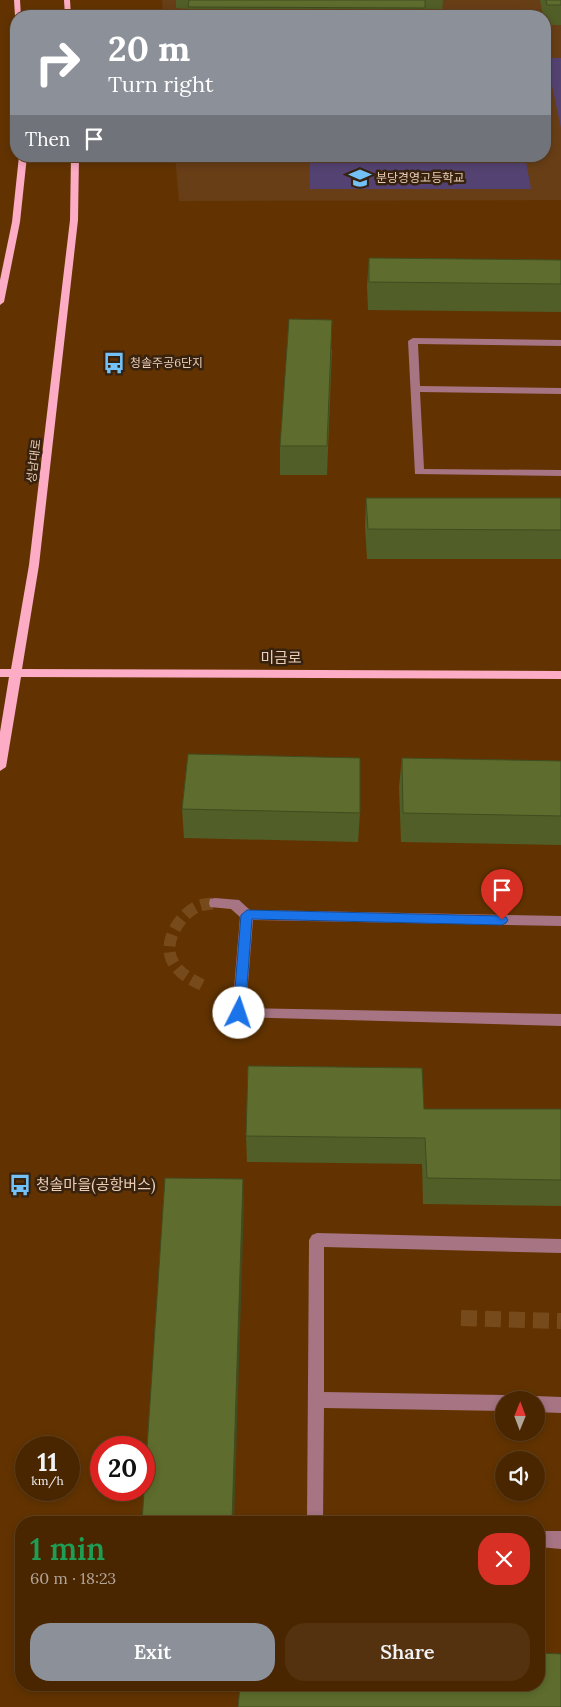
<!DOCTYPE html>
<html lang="en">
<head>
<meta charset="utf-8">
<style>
  body { margin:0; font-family:Lora,"Noto Sans KR",serif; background:#54320f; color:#f1f3f6; height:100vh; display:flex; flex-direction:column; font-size:19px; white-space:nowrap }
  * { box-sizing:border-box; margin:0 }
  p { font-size:16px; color:#b2a599 }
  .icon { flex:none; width:28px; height:28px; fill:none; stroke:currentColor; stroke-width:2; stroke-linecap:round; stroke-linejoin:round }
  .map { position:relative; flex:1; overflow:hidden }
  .drawer { position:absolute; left:15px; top:1516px; width:530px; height:175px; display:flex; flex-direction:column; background:#4a2600; border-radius:20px; box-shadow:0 2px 8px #0003,0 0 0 1px #614322 }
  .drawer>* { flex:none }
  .top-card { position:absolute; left:10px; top:10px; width:541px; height:152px; border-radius:20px; box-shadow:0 2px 8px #0003,0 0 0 1px #614322; background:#8c9099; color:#fff; overflow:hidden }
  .needle { width:32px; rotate:1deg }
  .tools { position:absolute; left:495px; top:1391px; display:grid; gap:10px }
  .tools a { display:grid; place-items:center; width:50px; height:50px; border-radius:50%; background:#4a2600; box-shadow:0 2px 8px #0003,0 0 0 1px #614322; font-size:25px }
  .speed { position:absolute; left:15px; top:1436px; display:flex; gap:10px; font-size:25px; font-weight:700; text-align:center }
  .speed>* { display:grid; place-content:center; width:65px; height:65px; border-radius:50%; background:#4a2600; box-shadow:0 2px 8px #0003,0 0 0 1px #614322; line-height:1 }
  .speed small { font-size:12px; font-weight:400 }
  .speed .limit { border:8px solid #d22; background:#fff; color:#111 }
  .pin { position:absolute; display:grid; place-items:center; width:42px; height:42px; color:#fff; margin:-51px -21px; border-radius:50% 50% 50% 0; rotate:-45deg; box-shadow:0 0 5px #0007 }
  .pin .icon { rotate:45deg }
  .me { position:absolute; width:55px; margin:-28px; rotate:4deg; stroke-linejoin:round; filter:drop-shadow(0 0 4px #0008) }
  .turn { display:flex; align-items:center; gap:18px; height:105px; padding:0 15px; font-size:22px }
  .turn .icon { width:65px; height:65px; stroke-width:2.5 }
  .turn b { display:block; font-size:35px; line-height:42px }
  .then { display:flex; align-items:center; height:48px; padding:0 15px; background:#0003; gap:10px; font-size:19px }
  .round { display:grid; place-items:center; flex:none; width:52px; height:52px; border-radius:20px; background:#54320f }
  .head { display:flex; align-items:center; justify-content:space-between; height:85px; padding:0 15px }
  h1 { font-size:30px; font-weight:600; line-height:38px; color:#1e9e55 }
  .primary-button { display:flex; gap:10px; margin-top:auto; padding:10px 15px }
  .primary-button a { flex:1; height:58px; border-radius:20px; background:#8c9099; color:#fff; font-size:20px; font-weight:600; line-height:58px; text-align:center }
  .primary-button a+a { background:#54320f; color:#f1f3f6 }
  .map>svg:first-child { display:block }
  .built { fill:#683e16 }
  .green { fill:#544372 }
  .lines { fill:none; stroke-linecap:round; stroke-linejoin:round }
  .minor-tunnel-far1 { stroke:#774a1b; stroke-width:12; stroke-dasharray:12 6; stroke-linecap:butt }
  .minor-tunnel { stroke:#774a1b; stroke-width:16; stroke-dasharray:16 8; stroke-linecap:butt }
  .minor { fill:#a67483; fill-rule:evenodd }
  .major { fill:#fcacc4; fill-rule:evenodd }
  .wall { fill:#515e27 }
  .shaded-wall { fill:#424c20 }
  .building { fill:#5e6d2d; stroke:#424c20 }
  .route { fill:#1a73e8; stroke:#114b97 }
  .labels { text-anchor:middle; stroke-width:5; stroke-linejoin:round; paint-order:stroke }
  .far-poi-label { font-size:12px; fill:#ebceb7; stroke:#37220f; text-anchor:start }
  .far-street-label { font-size:12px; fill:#ebceb7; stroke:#37220f }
  .street-label { font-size:15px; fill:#ebceb7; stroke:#37220f }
  .poi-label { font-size:15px; fill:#ebceb7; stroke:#37220f; text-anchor:start }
</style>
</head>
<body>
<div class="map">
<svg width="561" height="1707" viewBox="0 0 561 1707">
  <rect width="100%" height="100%" fill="#623300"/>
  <path class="built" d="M162 0H561V200L179 201 175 156H545V16H163Z"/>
  <g class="green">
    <path d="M546 58H561V128Z"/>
    <path d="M310 156H525L531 189H310Z"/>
  </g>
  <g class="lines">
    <path class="minor-tunnel-far1" d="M202 985C190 979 178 973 172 960 163 942 179 916 196 907 201 904 209 904 215 903"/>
    <path class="minor-tunnel" d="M461 1318 561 1321"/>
    <g class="minor">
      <path d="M413 338 561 340V346L418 344 420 386 561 388V394L420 392 424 469 561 470V476L415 474 408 341Z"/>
      <path d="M215 898 239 900 250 910 561 916V926L253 920 246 1008 561 1014V1026L234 1017 232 1013 240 917 231 909 210 907 209 903 210 899Z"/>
      <path d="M317 1233 561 1239V1253L324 1247V1392L504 1395 511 1400H504V1411L324 1408 323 1522H307L309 1240 312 1235Z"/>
      <path d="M536 1396 561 1397V1413L536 1412V1400H530Z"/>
      <path d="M539 1531H561V1549L539 1547Z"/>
    </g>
    <g class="major">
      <path d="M14 0H20L21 16 16 18 15 16Z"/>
      <path d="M64 0H70L71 16H65Z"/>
      <path d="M19 156H27L20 222 4 302 0 305V280L12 222Z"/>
      <path d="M71 156H79L78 220 39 565 22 669 561 671V679L21 677 6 767 0 771V732L9 677H0V669H11L29 565 70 220Z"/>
    </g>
  </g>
  <g class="wall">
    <path d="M176 0H443L442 15H425V16H188V9L176 8Z"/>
    <path d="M540 0H561V25H545V16H543Z"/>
    <path d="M369 258 561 260V312L368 310 367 286Z"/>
    <path d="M332 348 327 475H280V446Z"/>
    <path d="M366 498H561V559H367L365 527Z"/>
    <path d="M402 758 561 761V845L401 842 399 787Z"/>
    <path d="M182 809 360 813 358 842 184 838Z"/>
    <path d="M424 1109H561V1206L423 1204 422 1164 247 1162 246 1136Z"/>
  </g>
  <path class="shaded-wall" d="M243 1179 244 1205 234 1522H232Z"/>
  <g class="building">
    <path d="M189 0H425V8L188 7Z"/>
    <path d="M546 0H561V5H547Z"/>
    <path d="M369 258 561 260V284L369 282Z"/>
    <path d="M289 319 332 320 327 446H280Z"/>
    <path d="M366 498H561V530L368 529Z"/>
    <path d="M188 754 360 758V813L182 809Z"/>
    <path d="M402 758 561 761V816L403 813Z"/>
    <path d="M248 1066 422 1068 424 1109H561V1180L427 1178 425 1138 246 1136Z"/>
    <path d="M165 1178 243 1179 232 1522H142Z"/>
    <path d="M539 1653 561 1654V1707H238L240 1685H539Z"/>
  </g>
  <path class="route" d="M247 910 502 916 506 917 508 920 506 923 502 925 252 919 245 1013 244 1016H235L233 1013 241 915Z"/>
  <defs>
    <g id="school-bare" transform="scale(1.725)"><path d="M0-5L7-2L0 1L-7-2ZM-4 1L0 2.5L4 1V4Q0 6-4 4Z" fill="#73c1f6" stroke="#37220f" stroke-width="2.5" paint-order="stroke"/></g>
    <g id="bus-bare" transform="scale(1.725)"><path d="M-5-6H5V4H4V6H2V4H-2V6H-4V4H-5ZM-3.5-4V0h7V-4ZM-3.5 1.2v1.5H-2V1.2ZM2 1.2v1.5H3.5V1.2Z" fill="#73c1f6" stroke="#37220f" stroke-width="2.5" paint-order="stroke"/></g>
  </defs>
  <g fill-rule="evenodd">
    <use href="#school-bare" x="360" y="178"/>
    <use href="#bus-bare" x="114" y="363"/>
    <use href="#bus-bare" x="20" y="1185"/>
  </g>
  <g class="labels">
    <g class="far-poi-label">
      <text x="376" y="182">분당경영고등학교</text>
      <text x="130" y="367">청솔주공6단지</text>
    </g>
    <g class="far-street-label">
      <text transform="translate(34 461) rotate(-83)" y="4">성남대로</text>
    </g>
    <g class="street-label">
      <text x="281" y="663">미금로</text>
    </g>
    <g class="poi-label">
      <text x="36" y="1190">청솔마을(공항버스)</text>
    </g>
  </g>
</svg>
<div class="tools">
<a><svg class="needle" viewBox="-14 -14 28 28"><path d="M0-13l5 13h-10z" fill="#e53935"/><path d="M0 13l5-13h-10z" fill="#b2a599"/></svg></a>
<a><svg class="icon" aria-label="sound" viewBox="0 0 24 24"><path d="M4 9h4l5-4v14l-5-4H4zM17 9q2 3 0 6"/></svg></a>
</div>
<div class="speed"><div>11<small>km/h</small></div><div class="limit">20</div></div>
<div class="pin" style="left:502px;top:920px;background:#d93025"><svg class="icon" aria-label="arrive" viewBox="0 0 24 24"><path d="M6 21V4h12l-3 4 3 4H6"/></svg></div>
<svg class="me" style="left:239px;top:1013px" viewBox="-20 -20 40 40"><circle r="19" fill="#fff"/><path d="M0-13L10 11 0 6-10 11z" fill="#1a73e8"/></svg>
<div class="top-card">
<div class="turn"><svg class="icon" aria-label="right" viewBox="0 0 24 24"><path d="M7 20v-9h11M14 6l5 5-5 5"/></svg><div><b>20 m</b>Turn right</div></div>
<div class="then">Then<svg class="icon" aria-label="arrive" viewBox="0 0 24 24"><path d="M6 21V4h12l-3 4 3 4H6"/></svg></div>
</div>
<section class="drawer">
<div class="head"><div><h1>1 min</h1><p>60 m · 18:23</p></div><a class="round" style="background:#d93025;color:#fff"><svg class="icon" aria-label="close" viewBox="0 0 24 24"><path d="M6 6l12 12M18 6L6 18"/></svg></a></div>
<div class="primary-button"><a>Exit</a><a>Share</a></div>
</section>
</div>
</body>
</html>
